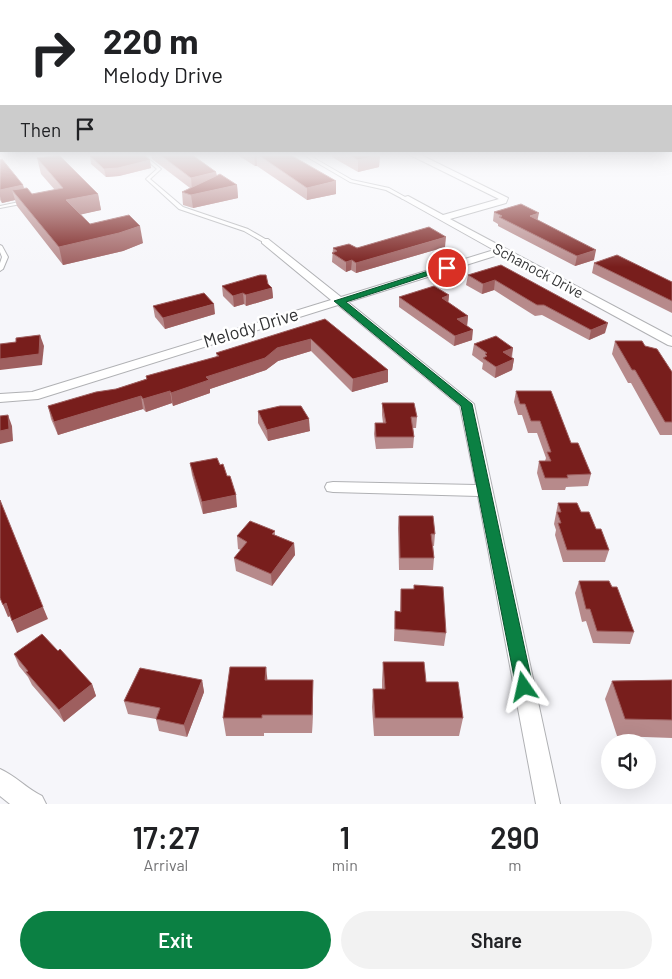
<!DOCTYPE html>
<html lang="en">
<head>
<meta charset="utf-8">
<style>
  body { margin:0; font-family:Barlow,sans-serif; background:#f2f2f2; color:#202124; height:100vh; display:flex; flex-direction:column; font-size:19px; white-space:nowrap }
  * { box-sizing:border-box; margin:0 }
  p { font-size:16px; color:#757577 }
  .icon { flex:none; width:28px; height:28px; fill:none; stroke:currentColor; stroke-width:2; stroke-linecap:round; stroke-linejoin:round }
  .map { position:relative; height:804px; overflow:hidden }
  .panel { display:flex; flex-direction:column; background:#fff; flex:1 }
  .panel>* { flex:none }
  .banner { position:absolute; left:0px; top:0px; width:672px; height:152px; box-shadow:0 5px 20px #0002; background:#fff; color:#202124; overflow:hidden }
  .buttons { position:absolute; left:601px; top:734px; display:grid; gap:10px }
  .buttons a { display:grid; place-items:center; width:55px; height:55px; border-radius:50%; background:#fff; box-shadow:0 5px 20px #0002; font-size:25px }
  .pin { position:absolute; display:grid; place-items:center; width:42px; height:42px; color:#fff; margin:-21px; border:2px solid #fff; border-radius:50%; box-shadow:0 1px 5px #0007 }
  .me { position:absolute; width:55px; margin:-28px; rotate:349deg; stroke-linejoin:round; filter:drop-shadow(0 0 4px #0008) }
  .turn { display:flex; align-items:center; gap:18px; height:105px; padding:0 20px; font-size:22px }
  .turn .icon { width:65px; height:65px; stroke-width:2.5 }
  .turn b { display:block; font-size:35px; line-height:42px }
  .then { display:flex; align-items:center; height:48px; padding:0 20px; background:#0003; gap:10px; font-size:19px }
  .eta { display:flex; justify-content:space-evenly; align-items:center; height:85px; text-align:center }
  .eta b { font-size:30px; font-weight:600; line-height:35px }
  .cta { display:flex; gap:10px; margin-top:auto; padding:10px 20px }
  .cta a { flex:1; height:58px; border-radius:30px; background:#0b8043; color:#fff; font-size:20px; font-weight:600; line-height:58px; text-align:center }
  .cta a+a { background:#f2f2f2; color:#202124 }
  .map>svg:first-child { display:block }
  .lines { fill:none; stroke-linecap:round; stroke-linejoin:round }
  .lane-casing { stroke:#b0b1b4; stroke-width:2 }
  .street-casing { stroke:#b0b1b4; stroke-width:2 }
  .lane { fill:#fff; fill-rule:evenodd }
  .street { fill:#fff; fill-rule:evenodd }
  .rail { stroke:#98989b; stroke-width:2.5; stroke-dasharray:4 4; stroke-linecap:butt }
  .wall { fill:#b78a8b }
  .shaded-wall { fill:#9e5f5f }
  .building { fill:#781e1c; stroke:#9e5f5f }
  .route { fill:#0b8043; stroke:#07532c }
  .labels { text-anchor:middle; stroke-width:5; stroke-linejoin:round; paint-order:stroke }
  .far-street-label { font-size:15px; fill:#313233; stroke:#fff }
  .street-label { font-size:18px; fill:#313233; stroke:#fff }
</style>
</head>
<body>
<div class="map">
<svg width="672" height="804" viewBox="0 0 672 804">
  <rect width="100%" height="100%" fill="#f6f6fa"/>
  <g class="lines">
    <g class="lane-casing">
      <g id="lane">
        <path d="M302 154H307L352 180 389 188 407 198 403 199 386 190 350 182Z"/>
        <path d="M145 156 161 169 150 179 183 207 248 229 267 240V242H263L244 231 179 209 146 179 157 169 144 158 143 157Z"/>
        <path d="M24 201H26V203L0 208V206Z"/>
        <path d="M0 245 2 246 8 257 3 269 0 271V263L2 257 0 252Z"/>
      </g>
    </g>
    <g class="street-casing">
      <g id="street">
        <path d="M408 154H419L508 198 506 203 450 219 672 337V346L668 345 501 254 348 302 474 404 560 804H536L478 496 333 492 327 491 325 487 327 483 333 482 476 485 460 406 338 305 38 399 0 402V394L32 392 331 300 262 243V239H268L341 297 494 250 401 198 408 196 443 215 499 199Z"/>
        <path d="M0 769C16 776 27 789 42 796L46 804H10L0 796Z"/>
      </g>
    </g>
    <use href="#lane" class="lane"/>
    <use href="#street" class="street"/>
    <path class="rail" d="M589 156 591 154"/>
  </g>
  <g class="wall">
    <path d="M151 154H191L216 172 217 176 237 185 238 198 193 208 183 205 182 192 190 188 152 159Z"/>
    <path d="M236 154H289L336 194 307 200 257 166H255Z"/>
    <path d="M332 154H379L380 155 379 167 358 172 332 157Z"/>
    <path d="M90 156 151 168 119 176 106 177 91 164Z"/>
    <path d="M37 158 98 194 101 210 81 214 90 224 143 243 123 251 63 265 17 206 15 200 2 203 0 200V160L23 185 24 188 32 194 55 190 41 174Z"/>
    <path d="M494 212 538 220 594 260 575 266 498 226V224L493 221Z"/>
    <path d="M445 247 356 273 351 270 346 272 332 262 333 248Z"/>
    <path d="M594 263 672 282V313L592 273Z"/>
    <path d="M501 265 605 333 589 340 542 315 535 316 494 290 482 294 466 285 468 275Z"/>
    <path d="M268 284 272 288 273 298 246 306 244 304 234 307 223 296 222 286Z"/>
    <path d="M449 295 448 302 468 316 467 326 472 340 454 346 399 307V297Z"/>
    <path d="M153 306 215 314 165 329 155 317Z"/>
    <path d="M325 319 388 370V382L352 392 311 351 278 361 266 370 210 389V393L173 406 172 403 146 412 143 409 58 435 51 419 48 406 116 389 146 379V376L217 357 216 353Z"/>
    <path d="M615 341 645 346 672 372V435H660L631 383H628L612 354Z"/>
    <path d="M474 344 513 348 512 358 514 359 512 370 495 378 482 369 483 363 472 355Z"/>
    <path d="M516 391 571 443 591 474 588 486 566 487 565 490H542L537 473 539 461H545L546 458 537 433H528L522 415H518L514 402Z"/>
    <path d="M382 403 417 417 416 428H413L414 437 413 448 376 449 374 434 375 423H383L382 415Z"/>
    <path d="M258 411 310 431 268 441 258 423Z"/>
    <path d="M190 463 220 465 227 476 237 507 203 514 192 475Z"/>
    <path d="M558 503 581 512 596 529 609 550 605 562H563L555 535 556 530 554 524Z"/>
    <path d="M399 516 435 534 434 546H433L434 558 433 570H399L398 528Z"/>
    <path d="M275 531V535L294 543 295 555 272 586 236 571 234 558 241 550 238 549 237 536Z"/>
    <path d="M579 581 612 587 634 632 630 644 593 643 586 621 582 622 575 593Z"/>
    <path d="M401 589 446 633 444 646 394 641 395 611 400 612Z"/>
    <path d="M58 651 92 684 96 696 64 722 32 685 28 677 19 666 14 654Z"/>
    <path d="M383 662 463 718 459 736H374L372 707 373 689H382V680Z"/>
    <path d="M202 680 204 692 187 737 159 731 156 719 128 714 124 701Z"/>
    <path d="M267 680H313V698L312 733H264V736H226L223 718Z"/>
    <path d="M672 680V738L617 736 605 699 612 681Z"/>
  </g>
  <g class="shaded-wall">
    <path d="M254 154H257V166H255Z"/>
    <path d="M380 155 379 167 358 172V160Z"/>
    <path d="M150 160 151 168 119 176 106 177 104 169Z"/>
    <path d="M216 172 218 185 192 190 191 178Z"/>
    <path d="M336 181V194L307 200V188Z"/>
    <path d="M23 185 26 198 12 190 15 200 2 203 0 196V190Z"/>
    <path d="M237 185 238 198 193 208 191 195Z"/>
    <path d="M98 194 101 210 70 217 66 200Z"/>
    <path d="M539 213 537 222 530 216Z"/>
    <path d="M140 226 143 243 123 251 63 265 59 247Z"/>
    <path d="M446 237 445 247 356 273V263Z"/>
    <path d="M596 250 594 260 575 266 577 256Z"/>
    <path d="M352 260 351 270 346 272V262Z"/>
    <path d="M495 280 494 290 482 294 483 284Z"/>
    <path d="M272 288 273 298 246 306V295Z"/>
    <path d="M243 293 244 304 234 307 233 296Z"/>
    <path d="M449 295 448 306 442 298Z"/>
    <path d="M214 304 215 314 165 329 163 318Z"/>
    <path d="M468 316 467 326 457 319Z"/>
    <path d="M608 323 605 333 589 340 591 330Z"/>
    <path d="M473 330 472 340 454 346 455 336Z"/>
    <path d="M40 335 44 346 42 365 0 370V359Z"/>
    <path d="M311 339V351L278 361 266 370 210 389V393L173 406 171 393 206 377 277 348Z"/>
    <path d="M513 348 511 358 503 352Z"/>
    <path d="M514 359 512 370 495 378 496 367Z"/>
    <path d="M388 370V382L352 392 353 379Z"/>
    <path d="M170 391 172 403 146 412 143 399Z"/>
    <path d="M141 396 143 409 58 435 54 422Z"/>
    <path d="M8 415 12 426 13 441 0 444V431Z"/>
    <path d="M309 419 310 431 268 441 267 430Z"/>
    <path d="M236 495 237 507 203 514 202 502Z"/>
    <path d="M294 543 295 555 272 586 271 574Z"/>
    <path d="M6 603 11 616 8 617 3 605Z"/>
    <path d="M43 607 48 619 17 633 12 621Z"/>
    <path d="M266 667 268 685 265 680Z"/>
    <path d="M202 680 204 692 187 737 184 725Z"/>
    <path d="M313 680V698L312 733V715Z"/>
    <path d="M92 684 96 696 64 722 59 710Z"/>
  </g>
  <g class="building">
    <path d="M96 154H143L150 160 118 168 104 169 90 156Z"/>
    <path d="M159 154H191L216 172 191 178Z"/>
    <path d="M257 154H289L336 181 307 188Z"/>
    <path d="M348 154H379L380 155 358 160Z"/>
    <path d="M59 155 98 194 66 200 90 224 129 215 140 226 119 233 59 247 12 190 27 188 32 194 63 188 37 158Z"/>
    <path d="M2 159 23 185 0 190V160Z"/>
    <path d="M220 174 237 185 191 195 182 192Z"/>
    <path d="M521 204 539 213 530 216 596 250 577 256 499 217 502 216 494 212Z"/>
    <path d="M429 227 446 237 356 263 352 260 346 262 332 253 337 251 333 248 349 244 357 248Z"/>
    <path d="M617 255 672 282V301L594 263Z"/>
    <path d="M501 265 608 323 591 330 544 305H537L495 280 483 284 468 275Z"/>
    <path d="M260 275H266L268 284 272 288 246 295 243 293 233 296 222 286Z"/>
    <path d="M434 286 449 295 442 298 468 316 457 319 473 330 455 336 399 297Z"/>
    <path d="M204 293 214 304 163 318 153 306Z"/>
    <path d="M325 319 388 370 353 379 311 339 277 348 265 358 206 377 209 380 171 393 170 391 143 399 141 396 54 422 48 406 96 392 116 389 147 379 146 376 219 356 216 353Z"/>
    <path d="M40 335 39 354 0 359V344L16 342V338Z"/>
    <path d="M496 336 513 348 503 352 514 359 496 367 483 358 487 356 485 354 487 353 474 344Z"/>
    <path d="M615 341H642L645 346 657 349 672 372V422H665L635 370H632Z"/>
    <path d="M516 391H551L571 443H578L591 474 567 475 568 478H545L539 461H551L547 452H551L540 421H531L525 404H520Z"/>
    <path d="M382 403H414L417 417H411L414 437H376L375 423H386Z"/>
    <path d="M280 406H301L309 419 267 430 258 411Z"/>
    <path d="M8 415 9 429 0 431V416Z"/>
    <path d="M217 458 220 465 223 464 227 476H230L236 495 202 502 190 463Z"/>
    <path d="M0 500 43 607 12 621 6 603 3 605 0 598Z"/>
    <path d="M558 503H577L581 512H589L596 529H601L609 550H567L558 523H561L557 512H561Z"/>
    <path d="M399 516H433L435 534H431L434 558H400Z"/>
    <path d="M250 521 275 531 272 534 294 543 271 574 234 558 247 542 237 536Z"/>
    <path d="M579 581H609L612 587H617L634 632 597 631 590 609H586Z"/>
    <path d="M414 585 443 587 446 633 395 629V611L401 612V589H414Z"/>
    <path d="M42 634 58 651 60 649 92 684 59 710 26 672 28 671 14 654Z"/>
    <path d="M383 662H424L426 682H458L463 718H375L373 689H385Z"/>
    <path d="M230 667H266L265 680H313L312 715H262V718H223Z"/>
    <path d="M140 668 202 680 184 725 156 719 160 708 124 701Z"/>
    <path d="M672 680V720L625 719 612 681Z"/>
  </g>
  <linearGradient id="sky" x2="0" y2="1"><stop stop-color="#6bbfee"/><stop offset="0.58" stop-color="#fbfbfd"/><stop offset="1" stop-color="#fbfbfd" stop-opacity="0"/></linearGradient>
  <rect width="672" height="267" fill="url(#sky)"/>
  <path class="route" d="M444 266 451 268 346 302 472 404 533 687 530 692 524 694 518 692 516 687 461 406 334 301Z"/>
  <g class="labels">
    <g class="far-street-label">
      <text transform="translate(538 271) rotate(28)" y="5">Schanock Drive</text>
    </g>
    <g class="street-label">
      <text transform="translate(251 328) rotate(-17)" y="6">Melody Drive</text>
    </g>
  </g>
</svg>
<div class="buttons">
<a><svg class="icon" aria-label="sound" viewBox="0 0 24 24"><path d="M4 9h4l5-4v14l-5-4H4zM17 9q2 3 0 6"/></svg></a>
</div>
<div class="pin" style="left:447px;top:268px;background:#d93025"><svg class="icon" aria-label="arrive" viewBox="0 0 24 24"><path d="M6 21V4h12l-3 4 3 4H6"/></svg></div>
<svg class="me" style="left:524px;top:687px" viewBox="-20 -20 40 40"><path d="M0-17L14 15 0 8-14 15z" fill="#0b8043" stroke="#fff" stroke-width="4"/></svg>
<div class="banner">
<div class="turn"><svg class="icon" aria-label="right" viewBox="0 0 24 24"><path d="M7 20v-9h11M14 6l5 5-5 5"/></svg><div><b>220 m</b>Melody Drive</div></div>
<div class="then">Then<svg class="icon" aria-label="arrive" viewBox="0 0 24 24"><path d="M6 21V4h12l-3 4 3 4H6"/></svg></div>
</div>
</div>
<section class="panel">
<div class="eta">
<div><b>17:27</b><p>Arrival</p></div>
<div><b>1</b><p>min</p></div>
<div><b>290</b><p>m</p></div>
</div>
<div class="cta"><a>Exit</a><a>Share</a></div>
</section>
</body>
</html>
